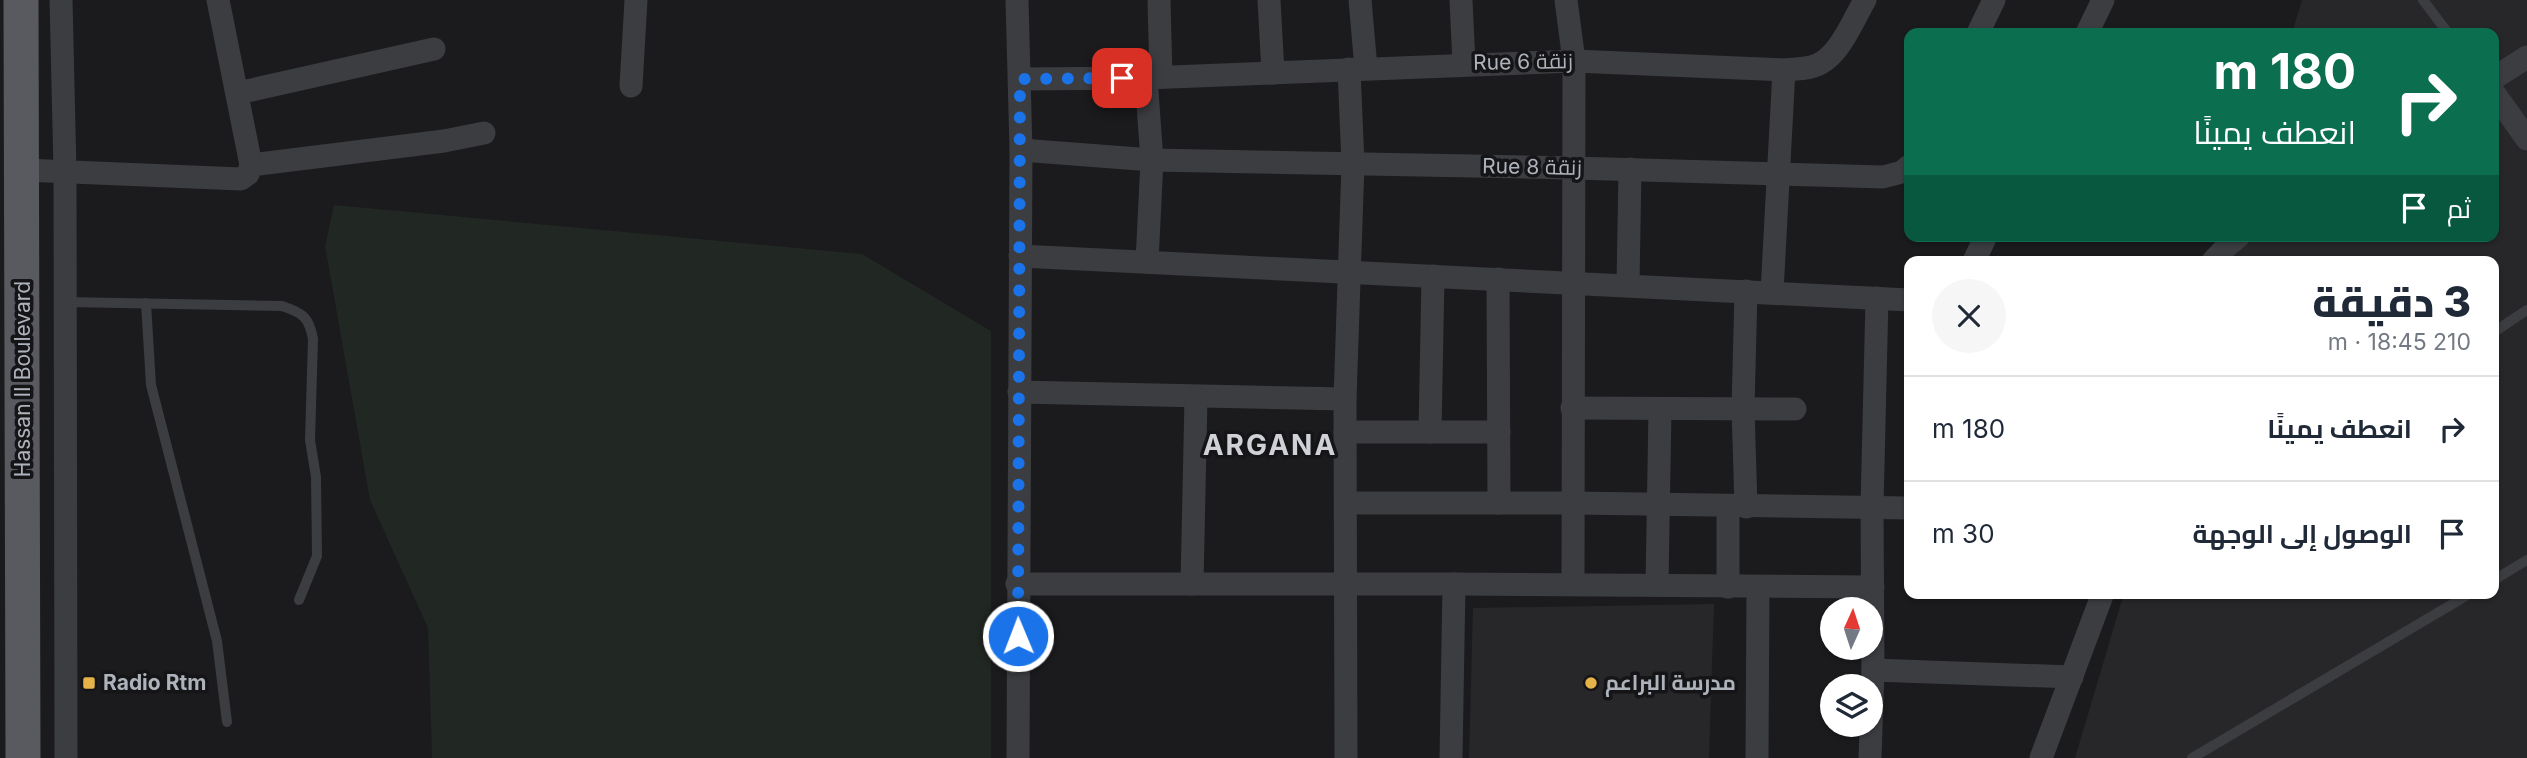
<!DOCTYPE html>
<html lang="ar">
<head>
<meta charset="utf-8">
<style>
  body { margin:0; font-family:Inter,Cairo,sans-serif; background:#f6f6f7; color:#1f2937; direction:rtl; height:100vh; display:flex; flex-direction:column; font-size:26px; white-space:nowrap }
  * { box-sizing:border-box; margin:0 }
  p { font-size:23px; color:#747a83 }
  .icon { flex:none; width:38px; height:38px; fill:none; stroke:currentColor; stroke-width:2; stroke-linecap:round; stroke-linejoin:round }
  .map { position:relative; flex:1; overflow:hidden; direction:ltr }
  .sheet { position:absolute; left:1904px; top:256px; width:595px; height:343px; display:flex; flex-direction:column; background:#fff; border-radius:14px; box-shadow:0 2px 5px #0004; direction:rtl }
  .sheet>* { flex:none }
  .banner { position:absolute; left:1904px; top:28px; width:595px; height:214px; border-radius:14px; box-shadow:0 2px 5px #0004; direction:rtl; background:#0b6e4f; color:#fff; overflow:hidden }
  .needle { width:46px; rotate:3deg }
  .buttons { position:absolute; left:1820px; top:597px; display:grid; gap:14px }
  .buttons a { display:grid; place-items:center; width:63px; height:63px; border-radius:50%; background:#fff; box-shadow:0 2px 5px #0004; font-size:35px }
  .pin { position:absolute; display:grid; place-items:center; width:60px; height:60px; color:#fff; margin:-30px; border-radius:14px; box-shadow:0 4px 10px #0006 }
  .me { position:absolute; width:77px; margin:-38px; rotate:359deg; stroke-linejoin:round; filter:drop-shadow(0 0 5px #0008) }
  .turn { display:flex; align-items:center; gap:24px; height:147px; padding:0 28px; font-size:32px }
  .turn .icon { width:91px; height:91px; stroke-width:2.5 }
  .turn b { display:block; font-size:49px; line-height:60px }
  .then { display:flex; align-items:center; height:66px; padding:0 28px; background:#0003; gap:14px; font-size:26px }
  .round { display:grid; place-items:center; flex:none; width:74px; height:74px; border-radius:37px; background:#f6f6f7 }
  .overview { display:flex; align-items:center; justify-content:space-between; height:119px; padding:0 28px }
  h1 { font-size:42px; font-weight:800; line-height:52px }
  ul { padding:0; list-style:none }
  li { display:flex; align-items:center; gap:21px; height:105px; padding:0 28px; border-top:2px solid #e0e1e3 }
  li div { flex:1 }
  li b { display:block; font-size:26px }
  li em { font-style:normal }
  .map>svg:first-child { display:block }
  .built { fill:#27272a }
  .green { fill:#212722 }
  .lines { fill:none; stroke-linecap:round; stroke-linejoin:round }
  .lane { stroke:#3c3d41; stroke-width:10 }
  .street { stroke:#3c3d41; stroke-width:23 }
  .primary { stroke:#585a60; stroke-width:35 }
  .route { stroke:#1a73e8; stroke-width:12; stroke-dasharray:0 21.6 }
  .poi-dot { fill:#e6b349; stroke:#151518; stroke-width:2.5 }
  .labels { text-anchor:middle; stroke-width:7; stroke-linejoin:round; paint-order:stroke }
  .street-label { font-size:21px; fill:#aeb2bb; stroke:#151518 }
  .poi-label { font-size:21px; font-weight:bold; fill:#aeb2bb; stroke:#151518; text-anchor:start }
  .district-label { font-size:28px; font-weight:bold; letter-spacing:2px; fill:#cfd1d7; stroke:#151518 }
</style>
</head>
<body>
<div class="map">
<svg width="2527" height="758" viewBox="0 0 2527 758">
  <rect width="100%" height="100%" fill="#1b1a1d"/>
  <g class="built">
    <path d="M2302 0H2527V758H2075L2124 593H2494V261H2224L2231 236H2494V33H2292Z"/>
    <path d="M1714 604 1709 758H1469L1473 608Z"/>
  </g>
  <path class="green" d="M334 205 862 254 991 331V758H432L428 628 370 500 325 246Z"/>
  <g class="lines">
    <g class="lane">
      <path d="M2423 0 2448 33"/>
      <path d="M65 302 282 306C303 313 309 317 313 339L310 440 316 477 317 556 299 600"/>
      <path d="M146 303 151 385 217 641 227 722"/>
      <path d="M2494 332 2527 310"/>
      <path d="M2494 580 2527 560"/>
      <path d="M2192 758 2471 593"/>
    </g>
    <g class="street">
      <path d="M61 0 65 171 66 758"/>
      <path d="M1017 0 1021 150 1018 758"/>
      <path d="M1159 0 1161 77"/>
      <path d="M1269 0 1273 73"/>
      <path d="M1360 0 1366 68"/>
      <path d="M1461 0 1464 64"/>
      <path d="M1566 0 1574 61 1573 584"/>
      <path d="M1978 33 1994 0"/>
      <path d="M2087 33 2103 0"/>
      <path d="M1146 78 1152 160 1147 262"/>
      <path d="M2494 78 2527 57"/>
      <path d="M1021 79 1146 78 1574 61 1784 70C1793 69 1803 69 1811 67 1838 61 1852 22 1865 0"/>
      <path d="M631 86 636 0"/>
      <path d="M238 93 434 49"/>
      <path d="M2494 93 2527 139"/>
      <path d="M1021 150 1152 160 1574 168 1883 177 1902 172 1909 166"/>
      <path d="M251 165 444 141 484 133"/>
      <path d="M23 170 241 179 248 174 251 165 218 0"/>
      <path d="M1020 256 1909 300"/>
      <path d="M1974 261 1986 236"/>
      <path d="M2213 261 2228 245 2239 236"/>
      <path d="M1498 279 1499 503"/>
      <path d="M1628 285 1630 169"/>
      <path d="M1772 292 1784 70"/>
      <path d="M1019 392 1345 399"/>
      <path d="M1572 408 1795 409"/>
      <path d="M1345 432H1499"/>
      <path d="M1430 432 1433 276"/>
      <path d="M1346 503H1574L1909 508"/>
      <path d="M1746 507 1743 408 1746 291"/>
      <path d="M1017 584H1454L1873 587"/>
      <path d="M1192 584 1196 398"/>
      <path d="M1657 585 1660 409"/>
      <path d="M1728 587V506"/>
      <path d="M1873 670 2072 677"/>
      <path d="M1346 758 1345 399 1353 164 1349 69"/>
      <path d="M1451 758 1454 584"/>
      <path d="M1757 758 1758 587"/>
      <path d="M1870 758 1873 670 1872 507 1877 298"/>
      <path d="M2041 758 2103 593"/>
    </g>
    <path class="primary" d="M21 0 23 758"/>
  </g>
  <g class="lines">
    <path class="route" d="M1018 636 1020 79 1122 78"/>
  </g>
  <g class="poi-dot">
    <rect x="82" y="676" width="14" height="14" rx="3.5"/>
    <circle cx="1591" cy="683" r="7"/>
  </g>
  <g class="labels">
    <g class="street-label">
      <text transform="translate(1523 62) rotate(-1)" y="7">Rue 6 زنقة</text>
      <text transform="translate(1532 167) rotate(1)" y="7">Rue 8 زنقة</text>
      <text transform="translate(23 379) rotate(-90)" y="7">Hassan II Boulevard</text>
    </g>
    <g class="poi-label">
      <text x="103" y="690">Radio Rtm</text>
      <text x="1605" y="690">مدرسة البراعم</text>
    </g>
    <g class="district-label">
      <text x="1270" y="455">ARGANA</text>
    </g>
  </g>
</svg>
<div class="buttons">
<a><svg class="needle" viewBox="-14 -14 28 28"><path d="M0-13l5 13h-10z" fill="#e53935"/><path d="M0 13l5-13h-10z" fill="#747a83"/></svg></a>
<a><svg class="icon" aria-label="layers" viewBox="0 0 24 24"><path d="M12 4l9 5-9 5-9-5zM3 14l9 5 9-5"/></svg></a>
</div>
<div class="pin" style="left:1122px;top:78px;background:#d93025"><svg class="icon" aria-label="arrive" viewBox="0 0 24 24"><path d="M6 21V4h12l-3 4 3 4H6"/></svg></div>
<svg class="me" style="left:1018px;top:636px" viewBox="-20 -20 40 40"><circle r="17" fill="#1a73e8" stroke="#fff" stroke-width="3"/><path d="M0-11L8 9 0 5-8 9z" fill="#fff"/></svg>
<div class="banner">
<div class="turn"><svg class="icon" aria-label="right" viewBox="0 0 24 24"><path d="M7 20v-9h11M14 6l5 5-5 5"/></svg><div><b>180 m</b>انعطف يمينًا</div></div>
<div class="then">ثم<svg class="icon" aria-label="arrive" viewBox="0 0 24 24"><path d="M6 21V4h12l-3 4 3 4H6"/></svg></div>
</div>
<section class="sheet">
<div class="overview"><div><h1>3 دقيقة</h1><p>210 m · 18:45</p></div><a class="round"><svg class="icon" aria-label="close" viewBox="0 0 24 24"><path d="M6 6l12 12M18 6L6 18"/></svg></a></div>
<ul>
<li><svg class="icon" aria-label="right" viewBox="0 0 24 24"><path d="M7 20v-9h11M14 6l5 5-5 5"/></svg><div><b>انعطف يمينًا</b></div><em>180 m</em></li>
<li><svg class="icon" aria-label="arrive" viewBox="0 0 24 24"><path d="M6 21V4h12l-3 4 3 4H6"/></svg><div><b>الوصول إلى الوجهة</b></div><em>30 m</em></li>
</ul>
</section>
</div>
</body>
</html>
